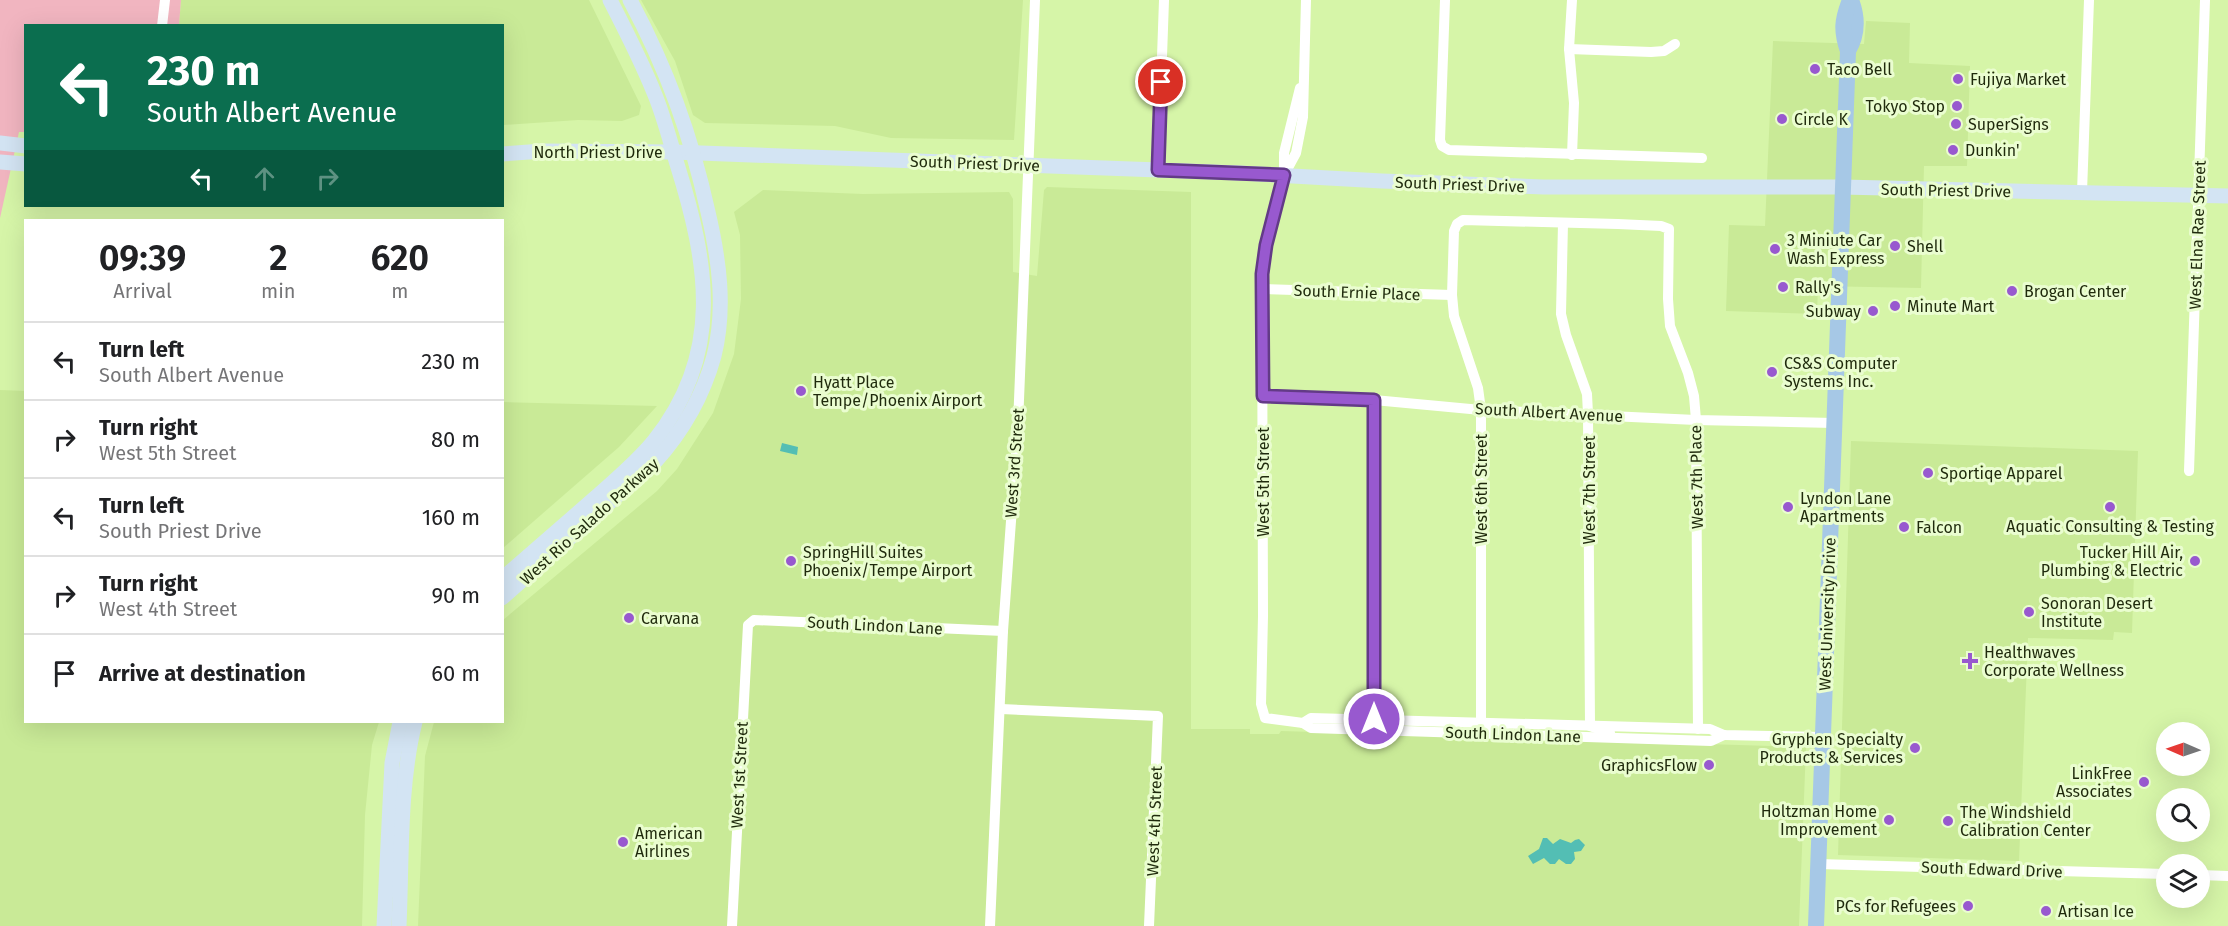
<!DOCTYPE html>
<html lang="en">
<head>
<meta charset="utf-8">
<style>
  body { margin:0; font-family:"Fira Sans",sans-serif; background:#f2f2f2; color:#202124; height:100vh; display:flex; flex-direction:column; font-size:22px; white-space:nowrap }
  * { box-sizing:border-box; margin:0 }
  p { font-size:20px; color:#757577 }
  .icon { flex:none; width:33px; height:33px; fill:none; stroke:currentColor; stroke-width:2; stroke-linecap:round; stroke-linejoin:round }
  .map { position:relative; flex:1; overflow:hidden }
  .sheet { position:absolute; left:24px; top:219px; width:480px; height:504px; display:flex; flex-direction:column; background:#fff; border-radius:0px; box-shadow:0 6px 24px #0002 }
  .sheet>* { flex:none }
  .top-card { position:absolute; left:24px; top:24px; width:480px; height:183px; border-radius:0px; box-shadow:0 6px 24px #0002; background:#0b6e4f; color:#fff; overflow:hidden }
  .needle { width:39px; rotate:272deg }
  .tools { position:absolute; left:2156px; top:722px; display:grid; gap:12px }
  .tools a { display:grid; place-items:center; width:54px; height:54px; border-radius:50%; background:#fff; box-shadow:0 6px 24px #0002; font-size:30px }
  .pin { position:absolute; display:grid; place-items:center; width:51px; height:51px; color:#fff; margin:-26px; border:3px solid #fff; border-radius:50%; box-shadow:0 2px 6px #0007 }
  .me { position:absolute; width:66px; margin:-33px; rotate:0deg; stroke-linejoin:round; filter:drop-shadow(0 0 4px #0008) }
  .turn { display:flex; align-items:center; gap:21px; height:126px; padding:0 24px; font-size:27px }
  .turn .icon { width:78px; height:78px; stroke-width:2.5 }
  .turn b { display:block; font-size:42px; line-height:51px }
  .lanes { display:flex; align-items:center; height:57px; padding:0 24px; background:#0003; justify-content:center; gap:30px; direction:ltr }
  .lanes .off { opacity:.35 }
  .eta { display:flex; justify-content:space-evenly; align-items:center; height:102px; text-align:center }
  .eta b { font-size:36px; font-weight:600; line-height:42px }
  ul { padding:0; list-style:none }
  li { display:flex; align-items:center; gap:18px; height:78px; padding:0 24px; border-top:2px solid #e0e0e0 }
  li div { flex:1 }
  li b { display:block; font-size:22px }
  li em { font-style:normal }
  .map>svg:first-child { display:block }
  .built { fill:#c9ea97 }
  .green { fill:#f1b5c0 }
  .water { fill:#53beb4 }
  .lines { fill:none; stroke-linecap:round; stroke-linejoin:round }
  .minor { stroke:#fff; stroke-width:10 }
  .secondary { stroke:#d3e4f3; stroke-width:15 }
  .primary { stroke:#a6c8e6; stroke-width:16 }
  .route-casing { stroke:#633a87; stroke-width:15 }
  .route { stroke:#9859cf; stroke-width:10 }
  .poi-dot { fill:#9859cf; stroke:#eafdd0; stroke-width:2 }
  .labels { text-anchor:middle; stroke-width:6; stroke-linejoin:round; paint-order:stroke }
  .poi-label { font-size:16px; fill:#1f2a0c; stroke:#eafdd0; text-anchor:start }
  .street-label { font-size:16px; fill:#1f2a0c; stroke:#eafdd0 }
</style>
</head>
<body>
<div class="map">
<svg width="2228" height="926" viewBox="0 0 2228 926">
  <rect width="100%" height="100%" fill="#d6f5a8"/>
  <g class="built">
    <path d="M181 0H589L641 106 639 115 622 121 578 120 503 125 502 26H179Z"/>
    <path d="M641 0H1023L1014 140 891 138 835 126 705 123 693 115 675 61Z"/>
    <path d="M1866 21 1910 23 1909 63 1970 66 1967 166H1924L1921 288 1818 286 1817 314 1726 311 1729 225 1765 226 1773 41 1864 44Z"/>
    <path d="M1047 187 1191 192V729H1250V734H1279L1281 731 1806 747 1799 926H418L425 756 434 722H502L503 620 657 491 677 469 713 413 734 354 741 299 740 235 734 212 763 190 863 194 1009 192 1013 199V272L1037 276 1044 190Z"/>
    <path d="M0 390 25 391 26 722H379L372 745 365 815 362 926H0Z"/>
    <path d="M503 402 657 406 619 447 503 548Z"/>
    <path d="M1851 441 2138 451 2132 633 2114 632 2113 640 2028 638 2019 861 1838 855Z"/>
  </g>
  <path class="green" d="M0 0H181L179 25 26 26 25 132H19L0 218Z"/>
  <g class="water">
    <path d="M782 443 798 447 797 455 780 451Z"/>
    <path d="M1543 838H1547L1553 844 1560 839 1571 843 1575 840 1579 839 1585 845 1581 851 1574 852 1575 859 1571 864H1566L1559 859 1555 864H1550L1544 858 1533 864 1528 856 1539 849Z"/>
  </g>
  <g class="lines">
    <g class="minor">
      <path d="M1306 0 1303 117 1296 153 1284 175 1278 197 1266 245 1262 274 1263 616 1261 704 1265 718 1303 723 1311 728 1711 741 1724 735"/>
      <path d="M1445 0 1440 140 1442 146 1449 150 1702 158"/>
      <path d="M1572 0 1569 49 1574 103 1572 155"/>
      <path d="M162 26 165 0"/>
      <path d="M1569 49 1651 52 1664 51 1675 44"/>
      <path d="M1158 170 1164 0"/>
      <path d="M1284 172V153L1300 88"/>
      <path d="M2082 192 2089 0"/>
      <path d="M1563 223 1561 314 1566 335 1587 394 1588 414 1590 726 1610 733"/>
      <path d="M1261 289 1452 295"/>
      <path d="M1263 396 1374 400 1481 410 1696 420 1834 423"/>
      <path d="M1374 400V719L1381 722"/>
      <path d="M2189 471 2205 0"/>
      <path d="M1001 709 1158 716 1149 926"/>
      <path d="M1303 723 1311 718 1710 729 1724 735 1822 737"/>
      <path d="M1511 734 1481 722V410L1478 388 1454 316 1452 295 1454 231 1457 224 1463 220 1618 224 1661 226 1669 229 1668 299 1670 326 1688 373 1694 396 1696 420 1698 729"/>
      <path d="M1818 864 2166 874"/>
      <path d="M2199 875 2228 876"/>
      <path d="M732 926 748 625 754 620 1003 631"/>
      <path d="M990 926 1003 631 1018 425 1035 0"/>
    </g>
    <g class="secondary">
      <path d="M0 143 26 146"/>
      <path d="M502 154 543 151 673 152 1240 173 1382 181 1544 187H1842L2228 196"/>
      <path d="M0 162 26 164"/>
      <path d="M502 579C533 552 564 525 595 498 615 480 637 462 654 441 724 354 708 263 677 164 670 141 664 117 655 95 642 62 626 31 610 0"/>
      <path d="M502 598 655 462C683 431 703 396 714 356 726 308 719 259 708 212 691 135 667 69 630 0"/>
      <path d="M384 926 392 763 400 722"/>
      <path d="M399 926C402 860 399 786 415 722"/>
    </g>
    <g class="primary">
      <path d="M1848 51C1858 34 1858 18 1851 0"/>
      <path d="M1816 926 1848 51C1841 31 1842 20 1850 0"/>
    </g>
  </g>
  <g class="lines">
    <g class="route-casing">
      <path id="route" d="M1161 82 1158 170 1284 175 1266 245 1262 274 1263 396 1374 400V719"/>
    </g>
    <use href="#route" class="route"/>
  </g>
  <g class="poi-dot">
    <circle cx="1815" cy="69" r="6"/>
    <circle cx="1958" cy="79" r="6"/>
    <circle cx="1957" cy="106" r="6"/>
    <circle cx="1782" cy="119" r="6"/>
    <circle cx="1956" cy="124" r="6"/>
    <circle cx="1953" cy="150" r="6"/>
    <circle cx="1895" cy="246" r="6"/>
    <circle cx="1775" cy="249" r="6"/>
    <circle cx="1783" cy="287" r="6"/>
    <circle cx="2012" cy="291" r="6"/>
    <circle cx="1895" cy="306" r="6"/>
    <circle cx="1873" cy="311" r="6"/>
    <circle cx="1772" cy="372" r="6"/>
    <circle cx="801" cy="391" r="6"/>
    <circle cx="1928" cy="473" r="6"/>
    <circle cx="1788" cy="507" r="6"/>
    <circle cx="2110" cy="507" r="6"/>
    <circle cx="1904" cy="527" r="6"/>
    <circle cx="791" cy="561" r="6"/>
    <circle cx="2195" cy="561" r="6"/>
    <circle cx="2029" cy="612" r="6"/>
    <circle cx="629" cy="618" r="6"/>
    <path d="M1967 652h6v6h6v6h-6v6h-6v-6h-6v-6h6z"/>
    <circle cx="1915" cy="748" r="6"/>
    <circle cx="1709" cy="765" r="6"/>
    <circle cx="2144" cy="782" r="6"/>
    <circle cx="1889" cy="820" r="6"/>
    <circle cx="1948" cy="821" r="6"/>
    <circle cx="623" cy="842" r="6"/>
    <circle cx="1968" cy="906" r="6"/>
    <circle cx="2046" cy="911" r="6"/>
  </g>
  <g class="labels">
    <g class="poi-label">
      <text x="1827" y="75">Taco Bell</text>
      <text x="1970" y="85">Fujiya Market</text>
      <text x="1945" y="112" text-anchor="end">Tokyo Stop</text>
      <text x="1794" y="125">Circle K</text>
      <text x="1968" y="130">SuperSigns</text>
      <text x="1965" y="156">Dunkin'</text>
      <text x="1787" y="246">3 Miniute Car<tspan x="1787" dy="18">Wash Express</tspan></text>
      <text x="1907" y="252">Shell</text>
      <text x="1795" y="293">Rally's</text>
      <text x="2024" y="297">Brogan Center</text>
      <text x="1907" y="312">Minute Mart</text>
      <text x="1861" y="317" text-anchor="end">Subway</text>
      <text x="1784" y="369">CS&amp;S Computer<tspan x="1784" dy="18">Systems Inc.</tspan></text>
      <text x="813" y="388">Hyatt Place<tspan x="813" dy="18">Tempe/Phoenix Airport</tspan></text>
      <text x="1940" y="479">Sportiqe Apparel</text>
      <text x="1800" y="504">Lyndon Lane<tspan x="1800" dy="18">Apartments</tspan></text>
      <text x="2110" y="532" text-anchor="middle">Aquatic Consulting &amp; Testing</text>
      <text x="1916" y="533">Falcon</text>
      <text x="803" y="558">SpringHill Suites<tspan x="803" dy="18">Phoenix/Tempe Airport</tspan></text>
      <text x="2183" y="558" text-anchor="end">Tucker Hill Air,<tspan x="2183" dy="18">Plumbing &amp; Electric</tspan></text>
      <text x="2041" y="609">Sonoran Desert<tspan x="2041" dy="18">Institute</tspan></text>
      <text x="641" y="624">Carvana</text>
      <text x="1984" y="658">Healthwaves<tspan x="1984" dy="18">Corporate Wellness</tspan></text>
      <text x="1903" y="745" text-anchor="end">Gryphen Specialty<tspan x="1903" dy="18">Products &amp; Services</tspan></text>
      <text x="1697" y="771" text-anchor="end">GraphicsFlow</text>
      <text x="2132" y="779" text-anchor="end">LinkFree<tspan x="2132" dy="18">Associates</tspan></text>
      <text x="1877" y="817" text-anchor="end">Holtzman Home<tspan x="1877" dy="18">Improvement</tspan></text>
      <text x="1960" y="818">The Windshield<tspan x="1960" dy="18">Calibration Center</tspan></text>
      <text x="635" y="839">American<tspan x="635" dy="18">Airlines</tspan></text>
      <text x="1956" y="912" text-anchor="end">PCs for Refugees</text>
      <text x="2058" y="917">Artisan Ice</text>
    </g>
    <g class="street-label">
      <text x="598" y="158">North Priest Drive</text>
      <text transform="translate(975 163) rotate(2)" y="6">South Priest Drive</text>
      <text transform="translate(1460 184) rotate(2)" y="6">South Priest Drive</text>
      <text transform="translate(1946 190) rotate(1)" y="6">South Priest Drive</text>
      <text transform="translate(2197 235) rotate(-88)" y="6">West Elna Rae Street</text>
      <text transform="translate(1357 292) rotate(2)" y="6">South Ernie Place</text>
      <text transform="translate(1549 412) rotate(3)" y="6">South Albert Avenue</text>
      <text transform="translate(1014 463) rotate(-86)" y="6">West 3rd Street</text>
      <text transform="translate(1696 477) rotate(-91)" y="6">West 7th Place</text>
      <text transform="translate(1263 482) rotate(-90)" y="6">West 5th Street</text>
      <text transform="translate(1481 489) rotate(-90)" y="6">West 6th Street</text>
      <text transform="translate(1589 490) rotate(-90)" y="6">West 7th Street</text>
      <text transform="translate(589 521) rotate(-42)" y="6">West Rio Salado Parkway</text>
      <text transform="translate(1827 614) rotate(-88)" y="6">West University Drive</text>
      <text transform="translate(875 625) rotate(3)" y="6">South Lindon Lane</text>
      <text transform="translate(1513 734) rotate(2)" y="6">South Lindon Lane</text>
      <text transform="translate(739 775) rotate(-87)" y="6">West 1st Street</text>
      <text transform="translate(1154 821) rotate(-88)" y="6">West 4th Street</text>
      <text transform="translate(1992 869) rotate(2)" y="6">South Edward Drive</text>
    </g>
  </g>
</svg>
<div class="tools">
<a><svg class="needle" viewBox="-14 -14 28 28"><path d="M0-13l5 13h-10z" fill="#e53935"/><path d="M0 13l5-13h-10z" fill="#757577"/></svg></a>
<a><svg class="icon" aria-label="search" viewBox="0 0 24 24"><circle cx="10" cy="10" r="6"/><path d="M15 15l6 6"/></svg></a>
<a><svg class="icon" aria-label="layers" viewBox="0 0 24 24"><path d="M12 4l9 5-9 5-9-5zM3 14l9 5 9-5"/></svg></a>
</div>
<div class="pin" style="left:1161px;top:82px;background:#d93025"><svg class="icon" aria-label="arrive" viewBox="0 0 24 24"><path d="M6 21V4h12l-3 4 3 4H6"/></svg></div>
<svg class="me" style="left:1374px;top:719px" viewBox="-20 -20 40 40"><circle r="17" fill="#9859cf" stroke="#fff" stroke-width="3"/><path d="M0-11L8 9 0 5-8 9z" fill="#fff"/></svg>
<div class="top-card">
<div class="turn"><svg class="icon" aria-label="left" viewBox="0 0 24 24"><path d="M17 20v-9H6M10 6l-5 5 5 5"/></svg><div><b>230 m</b>South Albert Avenue</div></div>
<div class="lanes"><svg class="icon" aria-label="left" viewBox="0 0 24 24"><path d="M17 20v-9H6M10 6l-5 5 5 5"/></svg><svg class="icon off" aria-label="ahead" viewBox="0 0 24 24"><path d="M12 20V5M6 11l6-6 6 6"/></svg><svg class="icon off" aria-label="right" viewBox="0 0 24 24"><path d="M7 20v-9h11M14 6l5 5-5 5"/></svg></div>
</div>
<section class="sheet">
<div class="eta">
<div><b>09:39</b><p>Arrival</p></div>
<div><b>2</b><p>min</p></div>
<div><b>620</b><p>m</p></div>
</div>
<ul>
<li><svg class="icon" aria-label="left" viewBox="0 0 24 24"><path d="M17 20v-9H6M10 6l-5 5 5 5"/></svg><div><b>Turn left</b><p>South Albert Avenue</p></div><em>230 m</em></li>
<li><svg class="icon" aria-label="right" viewBox="0 0 24 24"><path d="M7 20v-9h11M14 6l5 5-5 5"/></svg><div><b>Turn right</b><p>West 5th Street</p></div><em>80 m</em></li>
<li><svg class="icon" aria-label="left" viewBox="0 0 24 24"><path d="M17 20v-9H6M10 6l-5 5 5 5"/></svg><div><b>Turn left</b><p>South Priest Drive</p></div><em>160 m</em></li>
<li><svg class="icon" aria-label="right" viewBox="0 0 24 24"><path d="M7 20v-9h11M14 6l5 5-5 5"/></svg><div><b>Turn right</b><p>West 4th Street</p></div><em>90 m</em></li>
<li><svg class="icon" aria-label="arrive" viewBox="0 0 24 24"><path d="M6 21V4h12l-3 4 3 4H6"/></svg><div><b>Arrive at destination</b></div><em>60 m</em></li>
</ul>
</section>
</div>
</body>
</html>
